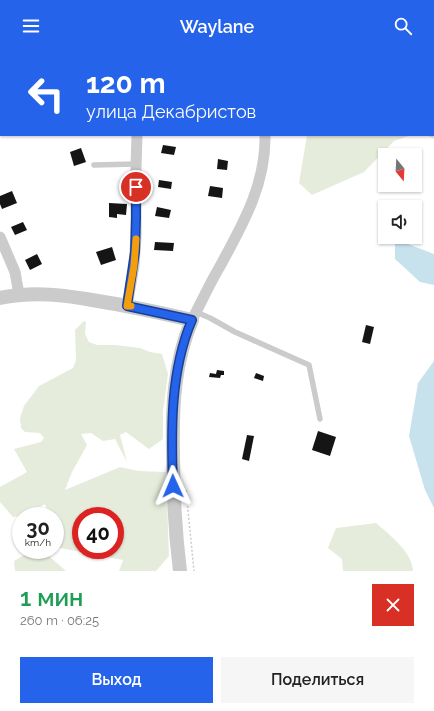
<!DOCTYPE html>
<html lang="ru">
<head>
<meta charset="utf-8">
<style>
  body { margin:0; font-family:Raleway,sans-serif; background:#f6f6f6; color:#222; height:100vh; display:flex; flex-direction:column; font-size:15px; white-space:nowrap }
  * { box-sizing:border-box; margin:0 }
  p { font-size:13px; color:#767676 }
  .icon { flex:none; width:22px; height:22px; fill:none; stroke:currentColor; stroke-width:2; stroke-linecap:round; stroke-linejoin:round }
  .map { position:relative; height:519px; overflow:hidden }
  .details { display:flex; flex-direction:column; background:#fff; flex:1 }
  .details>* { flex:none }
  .top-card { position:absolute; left:0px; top:0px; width:434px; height:84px; box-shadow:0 1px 3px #0004; background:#2563eb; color:#fff; overflow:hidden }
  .needle { width:26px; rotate:162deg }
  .tools { position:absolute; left:378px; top:96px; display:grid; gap:8px }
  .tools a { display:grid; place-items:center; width:44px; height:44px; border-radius:0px; background:#fff; box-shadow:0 1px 3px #0004; font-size:20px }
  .speed { position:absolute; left:12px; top:455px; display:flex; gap:8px; font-size:20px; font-weight:700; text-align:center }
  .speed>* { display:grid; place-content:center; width:52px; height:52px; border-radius:50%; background:#fff; box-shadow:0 1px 3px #0004; line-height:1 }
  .speed small { font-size:10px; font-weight:400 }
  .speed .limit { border:6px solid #d22; background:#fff; color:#111 }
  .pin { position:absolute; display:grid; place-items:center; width:34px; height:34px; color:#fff; margin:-17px; border:2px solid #fff; border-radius:50%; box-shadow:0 1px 4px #0007 }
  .me { position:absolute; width:44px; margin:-22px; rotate:359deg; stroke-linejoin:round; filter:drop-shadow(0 0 3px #0008) }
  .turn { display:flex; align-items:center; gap:14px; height:84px; padding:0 20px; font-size:18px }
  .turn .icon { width:52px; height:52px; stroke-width:2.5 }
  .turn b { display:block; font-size:28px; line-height:34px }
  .round { display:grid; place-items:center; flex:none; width:42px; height:42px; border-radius:0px; background:#f6f6f6 }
  .headline { display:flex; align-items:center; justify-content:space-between; height:68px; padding:0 20px }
  h1 { font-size:24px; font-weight:600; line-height:30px; color:#1e9e55 }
  .primary-button { display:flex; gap:8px; margin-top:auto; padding:8px 20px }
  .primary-button a { flex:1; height:46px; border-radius:0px; background:#2563eb; color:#fff; font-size:16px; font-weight:600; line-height:46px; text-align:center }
  .primary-button a+a { background:#f6f6f6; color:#222 }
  header { display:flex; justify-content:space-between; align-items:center; height:52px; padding:0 20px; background:#2563eb; color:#fff; font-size:18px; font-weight:600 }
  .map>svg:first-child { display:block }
  .green { fill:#e6ecdc; fill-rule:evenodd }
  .water { fill:#c7e2ed }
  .building { fill:#151515 }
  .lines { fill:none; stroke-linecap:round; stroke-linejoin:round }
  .path { stroke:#cbcbcb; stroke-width:1.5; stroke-dasharray:2 2; stroke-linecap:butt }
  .service { stroke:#cbcbcb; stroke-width:5.5 }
  .minor { stroke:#cbcbcb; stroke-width:11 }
  .tertiary { stroke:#cbcbcb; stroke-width:14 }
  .route-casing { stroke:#184099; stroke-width:10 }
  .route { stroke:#2563eb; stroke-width:7 }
  .slow { stroke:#f59e0b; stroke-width:7 }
</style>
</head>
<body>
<header><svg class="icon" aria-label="menu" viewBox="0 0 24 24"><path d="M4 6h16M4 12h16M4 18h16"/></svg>Waylane<svg class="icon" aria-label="search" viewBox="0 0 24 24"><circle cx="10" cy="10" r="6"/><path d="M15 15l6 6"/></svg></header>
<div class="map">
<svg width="434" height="519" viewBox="0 0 434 519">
  <rect width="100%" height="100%" fill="#fff"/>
  <g class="green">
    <path d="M285 0H434V87L427 83H433V1Z"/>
    <path d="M307 83H411L394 89 364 120 312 143 299 131Z"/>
    <path d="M86 269 85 282 89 290 97 293H115L140 296 150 300 162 302 168 322 163 359V387L149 397 126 380 120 383 127 410 115 387 103 389 91 381 81 382 87 393 72 420 65 438 120 415 139 419 166 420 169 504 156 519H119L123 508 55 495V464H49L45 452 27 463 13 465 0 450V435L27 420 14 397 41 390 44 386 40 381 25 380 21 376 20 366 24 354 39 334 73 316 76 308 75 278 83 270ZM81 464H115V498H81Z"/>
    <path d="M376 471C389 482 413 501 413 519H343L342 507 328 496 336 476Z"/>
    <path d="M33 498H42L66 519H15L14 509Z"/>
  </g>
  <g class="water">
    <path d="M395 187 434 202V233L420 230 395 207Z"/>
    <path d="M434 309V456L425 438 409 384 418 331Z"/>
  </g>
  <g class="building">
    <path d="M163 93 176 95 174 103 161 101Z"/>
    <path d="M81 96 86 110 74 114 70 100Z"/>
    <path d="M218 107 228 109 227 118 217 117Z"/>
    <path d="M159 128 172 130 171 137 158 135Z"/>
    <path d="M210 134 223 136 222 146 208 144Z"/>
    <path d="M12 139 17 151 2 157 0 152V144Z"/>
    <path d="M109 151 127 152 126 163 117 162V166L109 165Z"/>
    <path d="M157 155 171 158 169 166 155 164Z"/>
    <path d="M23 170 27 178 15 183 11 175Z"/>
    <path d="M155 190 174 191 173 199 154 198Z"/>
    <path d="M112 195 116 208 101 213 96 200Z"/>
    <path d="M37 202 42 212 30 218 25 208Z"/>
    <path d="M366 273 374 275 370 292 362 290Z"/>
    <path d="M217 318 224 319V323H221L220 326 209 325 210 321 216 322Z"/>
    <path d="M256 321 264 324 263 329 254 326Z"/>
    <path d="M318 379 336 385 330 404 312 398Z"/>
    <path d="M247 383 254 384 249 409 242 407Z"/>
  </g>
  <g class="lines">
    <path class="path" d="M186 438 194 519"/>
    <g class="service">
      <path d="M94 113 136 112"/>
      <path d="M196 260 210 266 235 280 309 313 320 367"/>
    </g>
    <g class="minor">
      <path d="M242 0 243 1"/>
      <path d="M139 1V0"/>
      <path d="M0 185 15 220 19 242"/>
      <path d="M127 254 134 214 136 185V115L137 83"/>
      <path d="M192 268C201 251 209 233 219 216 242 174 266 133 265 83"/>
    </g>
    <path class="tertiary" d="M0 246C34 239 65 243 98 249 130 254 161 261 192 268 174 310 172 355 173 400 173 440 175 479 180 519"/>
  </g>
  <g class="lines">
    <g class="route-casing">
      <path id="route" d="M136 135V166L135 200 127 254 192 268C170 319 171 379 173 434"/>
    </g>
    <use href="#route" class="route"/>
    <path class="slow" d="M131 254H127L134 214 136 187"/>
  </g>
</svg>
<div class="tools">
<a><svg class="needle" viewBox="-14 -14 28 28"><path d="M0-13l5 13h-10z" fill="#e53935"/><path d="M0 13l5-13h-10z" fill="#767676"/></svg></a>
<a><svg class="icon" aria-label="sound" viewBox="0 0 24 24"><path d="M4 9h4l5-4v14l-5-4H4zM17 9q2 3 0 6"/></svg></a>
</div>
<div class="speed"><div>30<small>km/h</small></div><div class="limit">40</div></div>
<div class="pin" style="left:136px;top:135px;background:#d93025"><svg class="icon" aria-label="arrive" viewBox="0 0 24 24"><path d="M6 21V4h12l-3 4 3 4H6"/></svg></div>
<svg class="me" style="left:173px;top:434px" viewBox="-20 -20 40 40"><path d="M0-17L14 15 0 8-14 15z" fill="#2563eb" stroke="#fff" stroke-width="4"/></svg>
<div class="top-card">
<div class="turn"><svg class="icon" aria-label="left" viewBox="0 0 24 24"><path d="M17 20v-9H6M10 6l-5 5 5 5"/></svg><div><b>120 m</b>улица Декабристов</div></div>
</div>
</div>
<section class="details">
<div class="headline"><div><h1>1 мин</h1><p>260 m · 06:25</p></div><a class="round" style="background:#d93025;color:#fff"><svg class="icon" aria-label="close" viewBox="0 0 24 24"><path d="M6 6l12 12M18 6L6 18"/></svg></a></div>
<div class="primary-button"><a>Выход</a><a>Поделиться</a></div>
</section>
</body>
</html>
